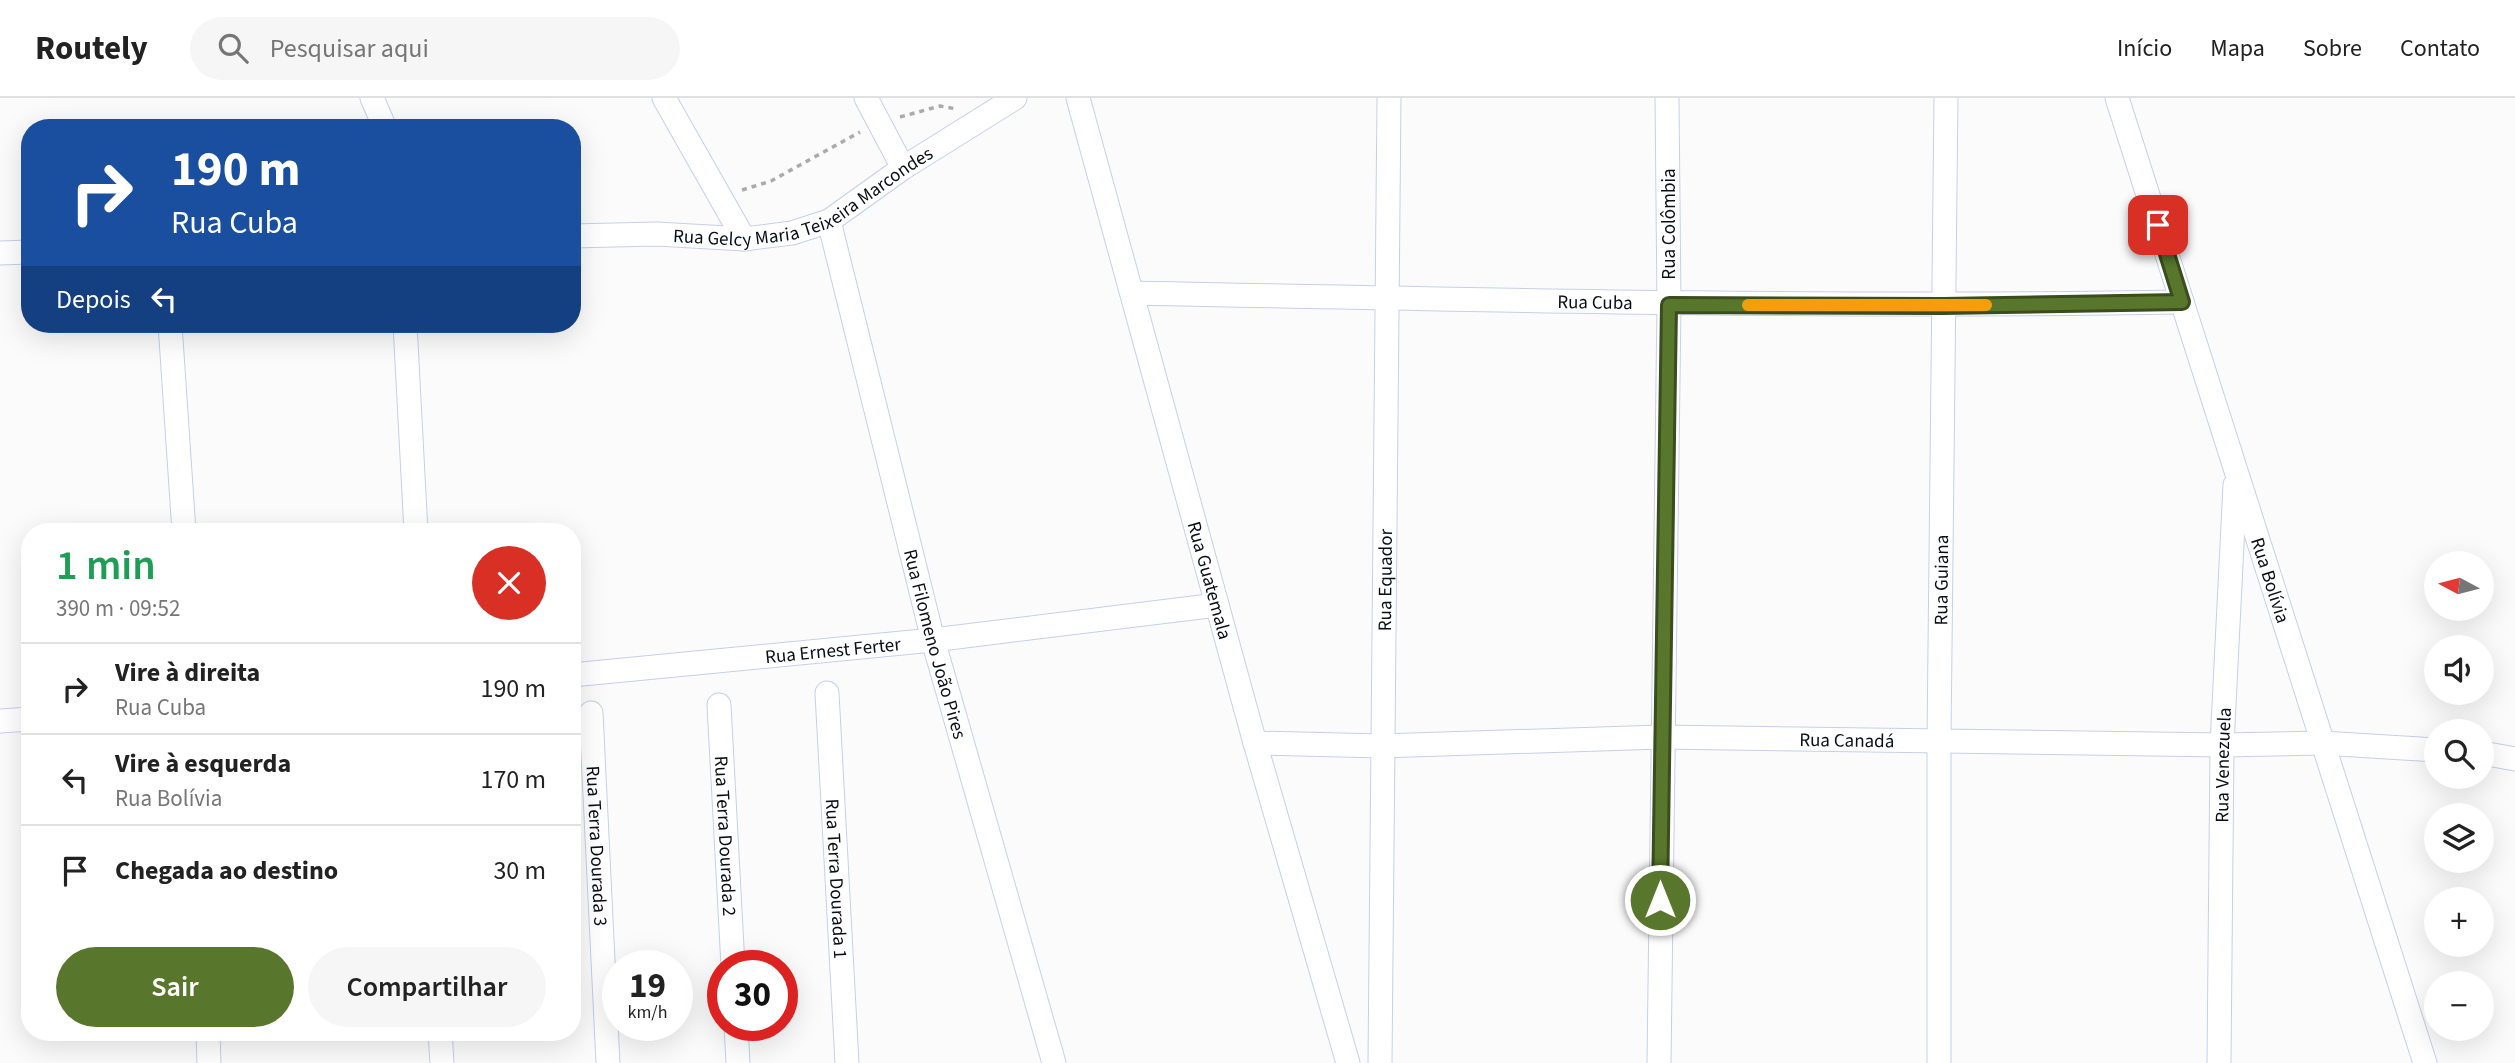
<!DOCTYPE html>
<html lang="pt">
<head>
<meta charset="utf-8">
<style>
  body { margin:0; font-family:"Source Sans 3",sans-serif; background:#f6f6f6; color:#222; height:100vh; display:flex; flex-direction:column; font-size:26px; white-space:nowrap }
  * { box-sizing:border-box; margin:0 }
  p { font-size:23px; color:#767676 }
  .icon { flex:none; width:38px; height:38px; fill:none; stroke:currentColor; stroke-width:2; stroke-linecap:round; stroke-linejoin:round }
  .map { position:relative; flex:1; overflow:hidden }
  .sheet { position:absolute; left:21px; top:425px; width:560px; height:518px; display:flex; flex-direction:column; background:#fff; border-radius:28px; box-shadow:0 7px 28px #0002 }
  .sheet>* { flex:none }
  .guide { position:absolute; left:21px; top:21px; width:560px; height:214px; border-radius:28px; box-shadow:0 7px 28px #0002; background:#1a4fa0; color:#fff; overflow:hidden }
  .needle { width:46px; rotate:277deg }
  .tools { position:absolute; left:2424px; top:453px; display:grid; gap:14px }
  .tools a { display:grid; place-items:center; width:70px; height:70px; border-radius:50%; background:#fff; box-shadow:0 7px 28px #0002; font-size:35px }
  .speed { position:absolute; left:602px; top:852px; display:flex; gap:14px; font-size:35px; font-weight:700; text-align:center }
  .speed>* { display:grid; place-content:center; width:91px; height:91px; border-radius:50%; background:#fff; box-shadow:0 7px 28px #0002; line-height:1 }
  .speed small { font-size:18px; font-weight:400 }
  .speed .limit { border:10px solid #d22; background:#fff; color:#111 }
  .pin { position:absolute; display:grid; place-items:center; width:60px; height:60px; color:#fff; margin:-30px; border-radius:14px; box-shadow:0 4px 10px #0006 }
  .me { position:absolute; width:77px; margin:-38px; rotate:0deg; stroke-linejoin:round; filter:drop-shadow(0 0 5px #0008) }
  .turn { display:flex; align-items:center; gap:24px; height:147px; padding:0 35px; font-size:32px }
  .turn .icon { width:91px; height:91px; stroke-width:2.5 }
  .turn b { display:block; font-size:49px; line-height:60px }
  .then { display:flex; align-items:center; height:66px; padding:0 35px; background:#0003; gap:14px; font-size:26px }
  .round { display:grid; place-items:center; flex:none; width:74px; height:74px; border-radius:37px; background:#f6f6f6 }
  .overview { display:flex; align-items:center; justify-content:space-between; height:119px; padding:0 35px }
  h1 { font-size:42px; font-weight:600; line-height:52px; color:#1e9e55 }
  .cta { display:flex; gap:14px; margin-top:auto; padding:14px 35px }
  .cta a { flex:1; height:80px; border-radius:42px; background:#58772c; color:#fff; font-size:28px; font-weight:600; line-height:80px; text-align:center }
  .cta a+a { background:#f6f6f6; color:#222 }
  ul { padding:0; list-style:none }
  li { display:flex; align-items:center; gap:21px; height:91px; padding:0 35px; border-top:2px solid #e0e0e0 }
  li div { flex:1 }
  li b { display:block; font-size:26px }
  li em { font-style:normal }
  header { display:flex; align-items:center; gap:42px; box-sizing:border-box; height:98px; padding:0 35px; background:#fff; border-bottom:2px solid #e0e0e0 }
  header strong { font-size:33px }
  nav { display:flex; gap:38px; margin-inline-start:auto; font-size:24px }
  .search { width:490px; height:63px; background:#f6f6f6; display:flex; align-items:center; gap:18px; box-sizing:border-box; padding:0 24px; border-radius:38px; color:#767676; font-size:26px }
  .map>svg:first-child { display:block }
  .lines { fill:none; stroke-linecap:round; stroke-linejoin:round }
  .minor-casing { stroke:#c4d0ea; stroke-width:25 }
  .path { stroke:#a9abad; stroke-width:3.5; stroke-dasharray:5 5; stroke-linecap:butt }
  .minor { stroke:#fff; stroke-width:23 }
  .route-casing { stroke:#394d1d; stroke-width:18 }
  .route { stroke:#58772c; stroke-width:12 }
  .slow { stroke:#f59e0b; stroke-width:12 }
  .labels { text-anchor:middle; stroke-width:5; stroke-linejoin:round; paint-order:stroke }
  .street-label { font-size:19px; fill:#0a0e16; stroke:#fff }
</style>
</head>
<body>
<header>
<strong>Routely</strong>
<div class="search"><svg class="icon" aria-label="search" viewBox="0 0 24 24"><circle cx="10" cy="10" r="6"/><path d="M15 15l6 6"/></svg>Pesquisar aqui</div>
<nav><a>Início</a><a>Mapa</a><a>Sobre</a><a>Contato</a></nav>
</header>
<div class="map">
<svg width="2515" height="965" viewBox="0 0 2515 965">
  <rect width="100%" height="100%" fill="#fbfbfb"/>
  <g class="lines">
    <g class="minor-casing">
      <g id="minor">
        <path d="M372 0 385 30"/>
        <path d="M664 0 744 141"/>
        <path d="M866 0 903 70"/>
        <path id="s1" d="M1078 0 1255 645 1348 965"/>
        <path id="s2" d="M2117 0 2425 965"/>
        <path id="s3" d="M829 123 933 542 1054 965"/>
        <path id="s4" d="M572 138 657 136 744 141 792 135 829 123 903 70 1015 0"/>
        <path d="M0 155 30 154"/>
        <path id="s5" d="M1133 195C1483 202 1832 210 2182 204"/>
        <path d="M170 226 184 434"/>
        <path d="M405 226 416 434"/>
        <path id="s6" d="M572 577 933 542 1217 507"/>
        <path id="s7" d="M827 595 847 965"/>
        <path id="s8" d="M719 607 733 868"/>
        <path id="s9" d="M591 615 608 965"/>
        <path d="M0 623 30 621"/>
        <path id="s10" d="M1255 645 1381 648 1661 639 2222 647 2322 645 2436 652"/>
        <path d="M2482 655 2515 661"/>
        <path d="M736 928 738 965"/>
        <path d="M208 934 209 965"/>
        <path d="M440 934 442 965"/>
        <path id="s11" d="M1380 965 1389 0"/>
        <path d="M1659 965 1669 207 1667 0"/>
        <path id="s12" d="M1939 965V641L1946 0"/>
        <path id="s13" d="M2219 965 2222 647 2235 387"/>
      </g>
    </g>
    <g class="path">
      <path d="M900 19 940 8 957 11"/>
      <path d="M742 92 771 83 860 34"/>
    </g>
    <use href="#minor" class="minor"/>
  </g>
  <g class="lines">
    <g class="route-casing">
      <path id="route" d="M1660 802 1669 207 1943 208 2182 204 2158 127"/>
    </g>
    <use href="#route" class="route"/>
    <path class="slow" d="M1748 207H1986"/>
  </g>
  <g class="labels">
    <g class="street-label">
      <text dy="7" stroke="none"><textPath href="#s4" startOffset="242">Rua Gelcy Maria Teixeira Marcondes</textPath></text>
      <text transform="translate(1668 126) rotate(-90)" y="7">Rua Colômbia</text>
      <text dy="7" stroke="none"><textPath href="#s5" startOffset="462">Rua Cuba</textPath></text>
      <text dy="7" stroke="none"><textPath href="#s11" startOffset="483">Rua Equador</textPath></text>
      <text dy="7" stroke="none"><textPath href="#s12" startOffset="483">Rua Guiana</textPath></text>
      <text dy="7" stroke="none"><textPath href="#s1" startOffset="500">Rua Guatemala</textPath></text>
      <text dy="7" stroke="none"><textPath href="#s2" startOffset="506">Rua Bolívia</textPath></text>
      <text dy="7" stroke="none"><textPath href="#s3" startOffset="436">Rua Filomeno João Pires</textPath></text>
      <text dy="7" stroke="none"><textPath href="#s6" startOffset="262">Rua Ernest Ferter</textPath></text>
      <text dy="7" stroke="none"><textPath href="#s10" startOffset="592">Rua Canadá</textPath></text>
      <text dy="7" stroke="none"><textPath href="#s13" startOffset="298">Rua Venezuela</textPath></text>
      <text dy="7" stroke="none"><textPath href="#s8" startOffset="131">Rua Terra Dourada 2</textPath></text>
      <text dy="7" stroke="none"><textPath href="#s9" startOffset="133">Rua Terra Dourada 3</textPath></text>
      <text dy="7" stroke="none"><textPath href="#s7" startOffset="186">Rua Terra Dourada 1</textPath></text>
    </g>
  </g>
</svg>
<div class="tools">
<a><svg class="needle" viewBox="-14 -14 28 28"><path d="M0-13l5 13h-10z" fill="#e53935"/><path d="M0 13l5-13h-10z" fill="#767676"/></svg></a>
<a><svg class="icon" aria-label="sound" viewBox="0 0 24 24"><path d="M4 9h4l5-4v14l-5-4H4zM17 9q2 3 0 6"/></svg></a>
<a><svg class="icon" aria-label="search" viewBox="0 0 24 24"><circle cx="10" cy="10" r="6"/><path d="M15 15l6 6"/></svg></a>
<a><svg class="icon" aria-label="layers" viewBox="0 0 24 24"><path d="M12 4l9 5-9 5-9-5zM3 14l9 5 9-5"/></svg></a>
<a>+</a>
<a>−</a>
</div>
<div class="speed"><div>19<small>km/h</small></div><div class="limit">30</div></div>
<div class="pin" style="left:2158px;top:127px;background:#d93025"><svg class="icon" aria-label="arrive" viewBox="0 0 24 24"><path d="M6 21V4h12l-3 4 3 4H6"/></svg></div>
<svg class="me" style="left:1660px;top:802px" viewBox="-20 -20 40 40"><circle r="17" fill="#58772c" stroke="#fff" stroke-width="3"/><path d="M0-11L8 9 0 5-8 9z" fill="#fff"/></svg>
<div class="guide">
<div class="turn"><svg class="icon" aria-label="right" viewBox="0 0 24 24"><path d="M7 20v-9h11M14 6l5 5-5 5"/></svg><div><b>190 m</b>Rua Cuba</div></div>
<div class="then">Depois<svg class="icon" aria-label="left" viewBox="0 0 24 24"><path d="M17 20v-9H6M10 6l-5 5 5 5"/></svg></div>
</div>
<section class="sheet">
<div class="overview"><div><h1>1 min</h1><p>390 m · 09:52</p></div><a class="round" style="background:#d93025;color:#fff"><svg class="icon" aria-label="close" viewBox="0 0 24 24"><path d="M6 6l12 12M18 6L6 18"/></svg></a></div>
<ul>
<li><svg class="icon" aria-label="right" viewBox="0 0 24 24"><path d="M7 20v-9h11M14 6l5 5-5 5"/></svg><div><b>Vire à direita</b><p>Rua Cuba</p></div><em>190 m</em></li>
<li><svg class="icon" aria-label="left" viewBox="0 0 24 24"><path d="M17 20v-9H6M10 6l-5 5 5 5"/></svg><div><b>Vire à esquerda</b><p>Rua Bolívia</p></div><em>170 m</em></li>
<li><svg class="icon" aria-label="arrive" viewBox="0 0 24 24"><path d="M6 21V4h12l-3 4 3 4H6"/></svg><div><b>Chegada ao destino</b></div><em>30 m</em></li>
</ul>
<div class="cta"><a>Sair</a><a>Compartilhar</a></div>
</section>
</div>
</body>
</html>
